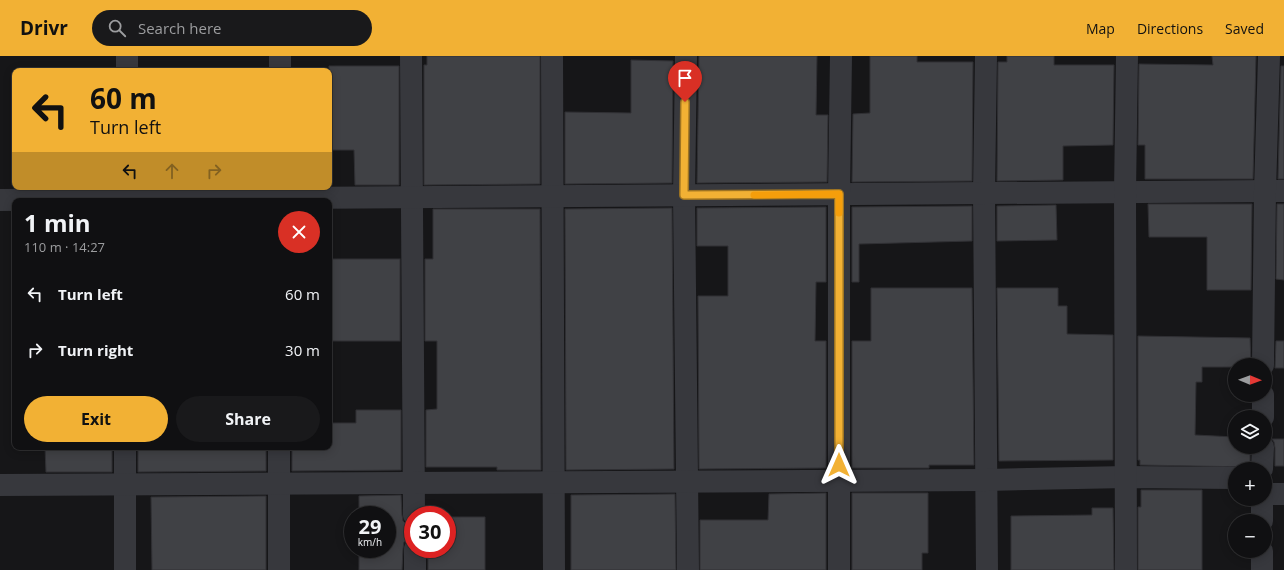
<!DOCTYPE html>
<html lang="en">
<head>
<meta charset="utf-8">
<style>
  body { margin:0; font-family:"Open Sans",sans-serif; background:#19191b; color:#f1f3f6; height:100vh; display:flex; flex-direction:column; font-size:15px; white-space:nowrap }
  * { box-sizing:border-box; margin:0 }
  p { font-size:13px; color:#9c9d9f }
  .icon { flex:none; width:22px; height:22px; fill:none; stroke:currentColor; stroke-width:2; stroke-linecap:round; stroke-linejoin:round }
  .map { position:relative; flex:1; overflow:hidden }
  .side { position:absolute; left:12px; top:142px; width:320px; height:252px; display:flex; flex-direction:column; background:#101012; border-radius:8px; box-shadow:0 2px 10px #0003,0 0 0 1px #303032 }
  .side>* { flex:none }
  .hud { position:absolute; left:12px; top:12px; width:320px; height:122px; border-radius:8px; box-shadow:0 2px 10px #0003,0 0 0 1px #303032; background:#f2b134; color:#111; overflow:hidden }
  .needle { width:26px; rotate:91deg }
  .fabs { position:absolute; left:1228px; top:302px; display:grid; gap:8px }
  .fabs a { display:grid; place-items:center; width:44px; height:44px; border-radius:50%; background:#101012; box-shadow:0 2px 10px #0003,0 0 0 1px #303032; font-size:20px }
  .speed { position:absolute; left:344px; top:450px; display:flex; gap:8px; font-size:20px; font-weight:700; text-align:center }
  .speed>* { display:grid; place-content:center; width:52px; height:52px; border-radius:50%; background:#101012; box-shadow:0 2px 10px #0003,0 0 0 1px #303032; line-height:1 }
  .speed small { font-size:10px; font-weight:400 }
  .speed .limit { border:6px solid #d22; background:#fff; color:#111 }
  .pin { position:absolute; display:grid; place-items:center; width:34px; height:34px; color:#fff; margin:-41px -17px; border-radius:50% 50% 50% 0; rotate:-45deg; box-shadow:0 0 4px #0007 }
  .pin .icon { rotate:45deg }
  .me { position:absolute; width:44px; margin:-22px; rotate:0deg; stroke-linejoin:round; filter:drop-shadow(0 0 3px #0008) }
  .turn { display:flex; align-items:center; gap:14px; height:84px; padding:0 12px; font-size:18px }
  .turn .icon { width:52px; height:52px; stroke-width:2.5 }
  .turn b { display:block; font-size:28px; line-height:34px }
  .lanes { display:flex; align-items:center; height:38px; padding:0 12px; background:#0003; justify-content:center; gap:20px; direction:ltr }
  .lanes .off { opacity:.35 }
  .round { display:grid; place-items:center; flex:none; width:42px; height:42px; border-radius:21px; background:#19191b }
  .headline { display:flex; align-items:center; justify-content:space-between; height:68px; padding:0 12px }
  h1 { font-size:24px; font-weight:700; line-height:30px }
  .cta { display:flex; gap:8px; margin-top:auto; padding:8px 12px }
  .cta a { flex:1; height:46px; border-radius:24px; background:#f2b134; color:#111; font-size:16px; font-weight:700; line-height:46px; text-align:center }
  .cta a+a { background:#19191b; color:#f1f3f6 }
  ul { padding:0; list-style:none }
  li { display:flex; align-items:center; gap:12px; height:56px; padding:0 12px }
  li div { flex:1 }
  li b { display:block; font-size:15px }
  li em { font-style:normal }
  header { display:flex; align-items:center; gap:24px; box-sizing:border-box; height:56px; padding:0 20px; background:#f2b134; color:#111 }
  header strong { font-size:19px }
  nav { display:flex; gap:22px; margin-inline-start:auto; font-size:14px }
  .search { width:280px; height:36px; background:#19191b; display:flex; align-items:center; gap:10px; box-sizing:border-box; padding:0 14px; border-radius:22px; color:#9c9d9f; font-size:15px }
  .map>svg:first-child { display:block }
  .building { fill:#404145; stroke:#303034 }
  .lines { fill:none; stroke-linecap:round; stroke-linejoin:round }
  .street { stroke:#37383d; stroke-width:22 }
  .route-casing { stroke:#9d7322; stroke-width:10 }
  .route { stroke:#f2b134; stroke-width:7 }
  .slow { stroke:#f59e0b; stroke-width:7 }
</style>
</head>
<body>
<header>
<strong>Drivr</strong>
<div class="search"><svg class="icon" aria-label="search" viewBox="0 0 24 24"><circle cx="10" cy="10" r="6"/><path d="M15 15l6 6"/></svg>Search here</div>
<nav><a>Map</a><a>Directions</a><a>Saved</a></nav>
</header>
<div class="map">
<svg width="1284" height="514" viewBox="0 0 1284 514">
  <rect width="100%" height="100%" fill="#161618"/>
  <g class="building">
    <path d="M427 0H540V128L424 129V9H427Z"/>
    <path d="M699 0H817L816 59H828L827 126 697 127Z"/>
    <path d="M870 0H917V6H973L972 125 852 126 853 58 870 57Z"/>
    <path d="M1007 0H1054V9H1114L1113 89 1063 90V124L997 125 998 6H1007Z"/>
    <path d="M1212 0H1256L1253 123H1145V89H1138L1139 8 1213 9Z"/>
    <path d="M631 4 673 5 672 127 565 128V56L631 57Z"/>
    <path d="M329 10H399V129H355L354 94H329Z"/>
    <path d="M1281 10H1284V123H1278Z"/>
    <path d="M1148 148H1252L1251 234H1207V181H1149Z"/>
    <path d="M1277 148H1284V224L1276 223Z"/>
    <path d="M1056 149 1057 184 997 185V150Z"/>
    <path d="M972 150V185L859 188V226H852V151Z"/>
    <path d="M826 151V226H816L815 285H826V412L699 413 698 240H728V190H697V152Z"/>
    <path d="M672 152 674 413 566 414 565 153Z"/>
    <path d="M433 153H540L541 414H497V411H426V354L437 353V285H425V203H433Z"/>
    <rect x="329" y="203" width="71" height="82"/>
    <path d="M871 232H972L974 409H929V412H852V285H871Z"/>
    <path d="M997 232H1058V250H1067V278L1113 279V404L999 405Z"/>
    <path d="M1138 280 1250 282 1251 309H1235V311H1202V326H1196L1195 379 1235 381V391H1250V411L1140 409V404H1138Z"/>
    <path d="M1276 285H1284V312H1275Z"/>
    <path d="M356 354H401V414L292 415V391H329V367H356Z"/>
    <path d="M1272 383H1284V410H1275V392L1274 386Z"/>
    <path d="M45 391H112V416H46Z"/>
    <path d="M138 391H266V415L138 416Z"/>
    <path d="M1141 434H1202V514H1138V451H1141Z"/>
    <path d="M826 437V514H700V464H768L769 438Z"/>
    <path d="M852 437H928V497H922V514H852Z"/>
    <path d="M675 438 676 514H571V439Z"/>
    <path d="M401 439 402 459 403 465 408 470 413 471V481L408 482 404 486 403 493 402 514H359V493H387V459H359V440Z"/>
    <path d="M266 440V514H152L151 441Z"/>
    <path d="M1092 452H1113L1114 514H1011V460L1092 459Z"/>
    <path d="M447 461H485V514H428V493H447Z"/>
  </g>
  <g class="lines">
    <g class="street">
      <path d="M411 0 414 459"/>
      <path d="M552 0 554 514"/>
      <path d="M686 0 684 139 688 514"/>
      <path d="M986 0 984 137 987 514"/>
      <path d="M127 15V0"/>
      <path d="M280 15V0"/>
      <path d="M0 144 1284 135"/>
      <path d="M1263 309 1265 135 1269 0"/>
      <path d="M1263 361V339"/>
      <path d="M125 391V514"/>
      <path d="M279 391V514"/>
      <path d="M1262 413 1263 391"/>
      <path d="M0 429 986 424 1126 421 1235 422"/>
      <path d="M1265 438H1284"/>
      <path d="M1262 465V443"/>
      <path d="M415 493V514"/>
      <path d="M839 514V138L841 0"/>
      <path d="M1126 514 1125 136 1127 0"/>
      <path d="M1262 514V495"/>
    </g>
  </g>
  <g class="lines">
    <g class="route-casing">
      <path id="route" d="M685 46 684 139 839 138V409"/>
    </g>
    <use href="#route" class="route"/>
    <path class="slow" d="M754 139 839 138V157"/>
  </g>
</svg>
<div class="fabs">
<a><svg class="needle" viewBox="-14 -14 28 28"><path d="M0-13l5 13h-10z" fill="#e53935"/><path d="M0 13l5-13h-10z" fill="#9c9d9f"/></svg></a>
<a><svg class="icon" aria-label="layers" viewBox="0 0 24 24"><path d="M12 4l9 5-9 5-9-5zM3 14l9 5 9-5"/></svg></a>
<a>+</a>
<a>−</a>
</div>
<div class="speed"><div>29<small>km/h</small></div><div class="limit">30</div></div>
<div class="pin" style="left:685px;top:46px;background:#d93025"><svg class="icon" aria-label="arrive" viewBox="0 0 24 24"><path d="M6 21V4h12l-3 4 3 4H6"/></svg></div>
<svg class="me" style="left:839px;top:409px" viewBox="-20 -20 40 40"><path d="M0-17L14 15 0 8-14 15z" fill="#f2b134" stroke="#fff" stroke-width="4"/></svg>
<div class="hud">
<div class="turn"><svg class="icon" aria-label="left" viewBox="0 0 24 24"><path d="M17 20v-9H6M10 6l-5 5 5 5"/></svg><div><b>60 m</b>Turn left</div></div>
<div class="lanes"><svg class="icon" aria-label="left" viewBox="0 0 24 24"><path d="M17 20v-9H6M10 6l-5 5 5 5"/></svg><svg class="icon off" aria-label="ahead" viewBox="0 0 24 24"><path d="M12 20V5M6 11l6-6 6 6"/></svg><svg class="icon off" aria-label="right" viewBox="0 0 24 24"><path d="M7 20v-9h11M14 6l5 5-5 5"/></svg></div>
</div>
<section class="side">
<div class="headline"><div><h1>1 min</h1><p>110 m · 14:27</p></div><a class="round" style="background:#d93025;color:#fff"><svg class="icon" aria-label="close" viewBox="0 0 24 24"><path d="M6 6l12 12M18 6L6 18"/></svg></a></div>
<ul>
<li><svg class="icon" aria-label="left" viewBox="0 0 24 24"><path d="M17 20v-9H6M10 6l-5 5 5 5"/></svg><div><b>Turn left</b></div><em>60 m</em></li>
<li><svg class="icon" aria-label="right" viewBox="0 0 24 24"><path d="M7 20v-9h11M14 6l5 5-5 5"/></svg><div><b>Turn right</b></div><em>30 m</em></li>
</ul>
<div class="cta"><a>Exit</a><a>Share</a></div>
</section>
</div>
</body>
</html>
